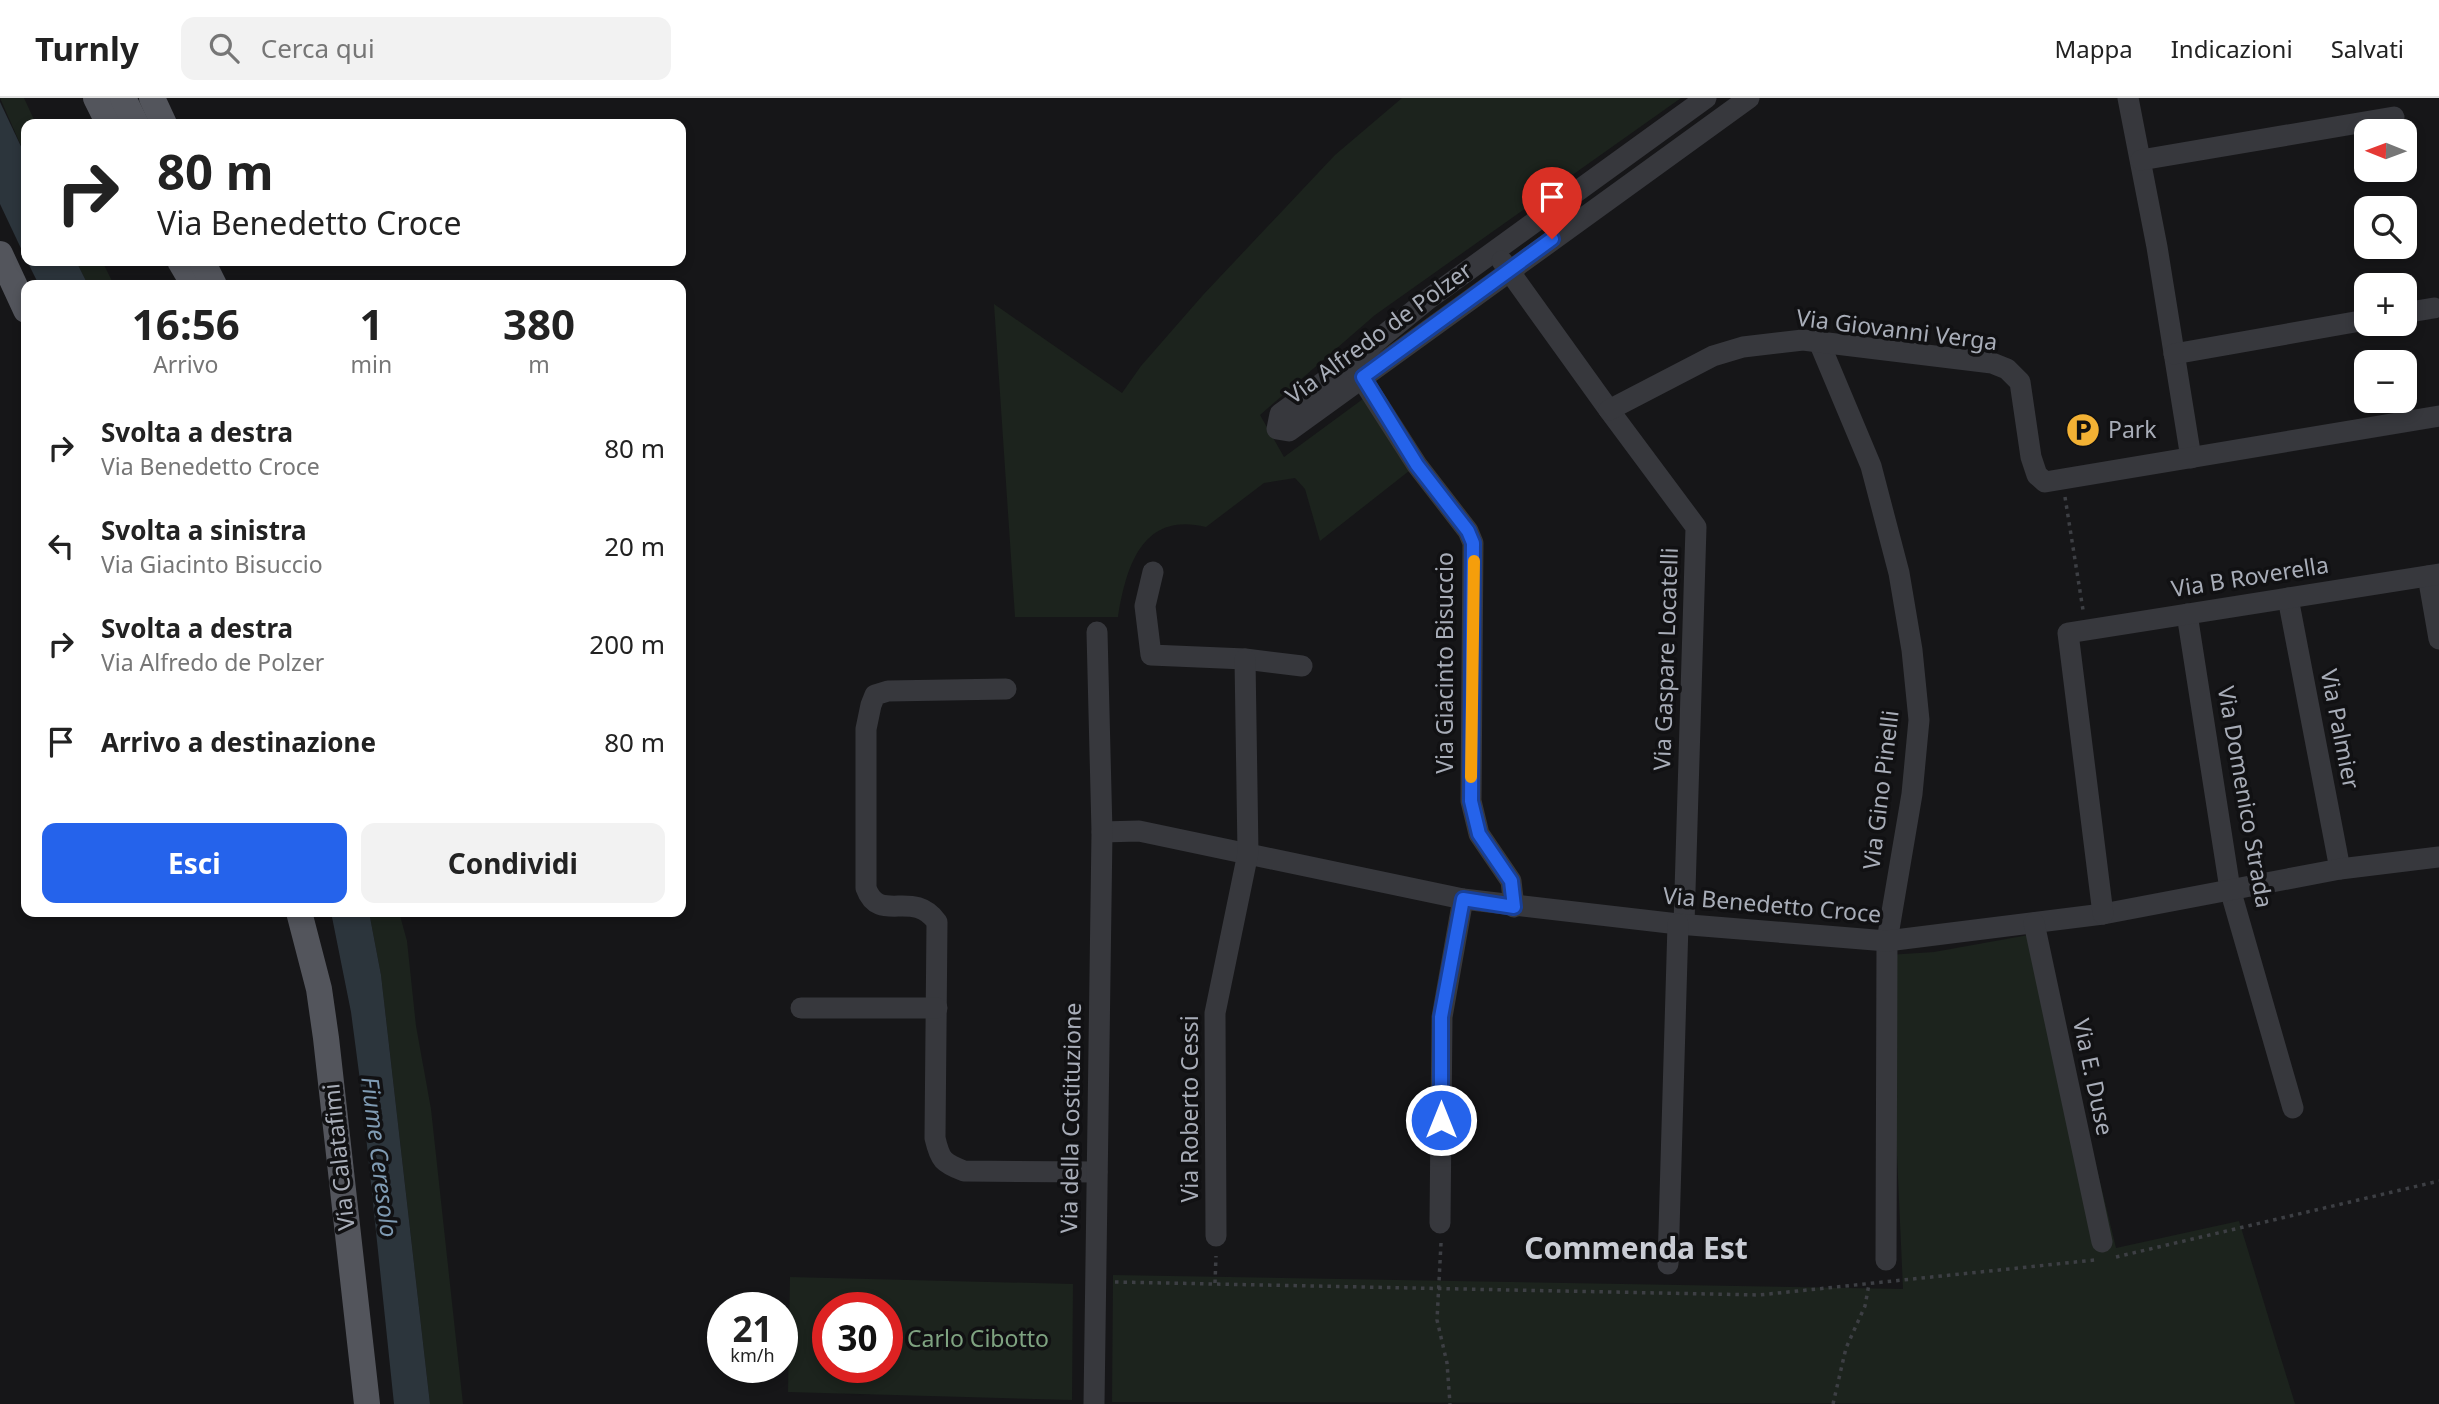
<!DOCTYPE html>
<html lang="it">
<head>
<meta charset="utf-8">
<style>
  body { margin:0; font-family:"Noto Sans",sans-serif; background:#f2f2f2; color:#222; height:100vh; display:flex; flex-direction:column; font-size:26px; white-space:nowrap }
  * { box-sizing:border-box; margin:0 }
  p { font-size:23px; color:#767676 }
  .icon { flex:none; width:38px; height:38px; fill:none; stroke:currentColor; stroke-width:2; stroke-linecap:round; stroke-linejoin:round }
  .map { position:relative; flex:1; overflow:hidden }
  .sheet { position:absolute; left:21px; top:182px; width:665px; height:637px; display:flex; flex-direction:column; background:#fff; border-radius:14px; box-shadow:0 4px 10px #0003 }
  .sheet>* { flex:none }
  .hud { position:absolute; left:21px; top:21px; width:665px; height:147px; border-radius:14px; box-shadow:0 4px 10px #0003; background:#fff; color:#222; overflow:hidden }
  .needle { width:46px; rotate:271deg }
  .controls { position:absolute; left:2354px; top:21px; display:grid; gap:14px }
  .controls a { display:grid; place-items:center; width:63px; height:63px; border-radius:14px; background:#fff; box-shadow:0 4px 10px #0003; font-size:35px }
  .speed { position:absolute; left:707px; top:1194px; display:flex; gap:14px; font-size:35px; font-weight:700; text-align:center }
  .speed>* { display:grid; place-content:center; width:91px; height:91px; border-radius:50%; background:#fff; box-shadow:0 4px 10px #0003; line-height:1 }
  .speed small { font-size:18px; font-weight:400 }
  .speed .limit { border:10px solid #d22; background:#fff; color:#111 }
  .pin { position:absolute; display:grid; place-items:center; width:60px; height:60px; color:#fff; margin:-72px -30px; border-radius:50% 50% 50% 0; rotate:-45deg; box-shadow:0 0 7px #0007 }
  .pin .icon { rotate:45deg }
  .me { position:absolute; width:77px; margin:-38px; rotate:0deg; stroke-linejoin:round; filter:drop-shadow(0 0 5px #0008) }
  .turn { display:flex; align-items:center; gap:24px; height:147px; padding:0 21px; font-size:32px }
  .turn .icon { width:91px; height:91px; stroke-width:2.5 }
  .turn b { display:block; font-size:49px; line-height:60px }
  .eta { display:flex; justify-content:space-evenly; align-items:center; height:119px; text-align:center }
  .eta b { font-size:42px; font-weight:700; line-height:49px }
  .button { display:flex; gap:14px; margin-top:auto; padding:14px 21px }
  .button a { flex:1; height:80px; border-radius:14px; background:#2563eb; color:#fff; font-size:28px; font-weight:700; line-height:80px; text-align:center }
  .button a+a { background:#f2f2f2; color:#222 }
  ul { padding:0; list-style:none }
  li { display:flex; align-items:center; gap:21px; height:98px; padding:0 21px }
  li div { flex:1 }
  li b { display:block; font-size:26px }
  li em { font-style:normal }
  header { display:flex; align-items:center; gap:42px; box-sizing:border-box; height:98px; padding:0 35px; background:#fff; border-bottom:2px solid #e0e0e0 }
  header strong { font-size:33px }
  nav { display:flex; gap:38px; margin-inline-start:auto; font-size:24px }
  .search { width:490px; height:63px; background:#f2f2f2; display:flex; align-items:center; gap:18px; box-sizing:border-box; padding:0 24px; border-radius:14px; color:#767676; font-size:26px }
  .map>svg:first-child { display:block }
  .green { fill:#1c231d; fill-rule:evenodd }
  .water { fill:#2c353c }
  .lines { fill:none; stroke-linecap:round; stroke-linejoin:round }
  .path { stroke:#3d3f44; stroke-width:3.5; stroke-dasharray:3.5 5; stroke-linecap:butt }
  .minor { stroke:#37383d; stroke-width:21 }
  .major { stroke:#53555c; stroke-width:26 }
  .route-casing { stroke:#184099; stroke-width:18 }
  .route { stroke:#2563eb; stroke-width:12 }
  .slow { stroke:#f59e0b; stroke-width:12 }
  .labels { text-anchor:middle; stroke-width:7; stroke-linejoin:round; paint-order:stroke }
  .street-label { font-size:23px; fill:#a8adb8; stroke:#111113 }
  .poi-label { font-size:23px; fill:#a8adb8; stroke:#111113; text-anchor:start }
  .park-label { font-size:23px; fill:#7fa381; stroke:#111113 }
  .water-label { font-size:24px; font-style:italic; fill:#7f9bb3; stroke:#111113 }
  .district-label { font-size:30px; font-weight:bold; fill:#c9ccd4; stroke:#111113 }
</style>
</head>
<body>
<header>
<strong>Turnly</strong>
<div class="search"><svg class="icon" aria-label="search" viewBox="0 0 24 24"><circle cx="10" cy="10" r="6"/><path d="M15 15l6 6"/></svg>Cerca qui</div>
<nav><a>Mappa</a><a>Indicazioni</a><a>Salvati</a></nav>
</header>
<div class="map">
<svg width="2439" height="1306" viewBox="0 0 2439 1306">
  <rect width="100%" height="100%" fill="#161618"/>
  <g class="green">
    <path d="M0 0H24L36 26H26V59Z"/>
    <path d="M1402 0H1681L1375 217 1260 317 1284 359 1367 298 1409 373 1320 443 1305 391 1295 380 1264 385 1206 429C1142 413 1126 469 1118 519H1015L994 206 1122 295 1141 268 1203 197 1335 57Z"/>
    <path d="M76 163H102L114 187H88Z"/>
    <path d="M369 814H399L407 843 416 928 431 1011 463 1306H430L381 877Z"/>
    <path d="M2040 835 2116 1150 2239 1123 2295 1306 1112 1304 1113 1177 1903 1191 1888 857 1934 854Z"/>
    <path d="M790 1179 1073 1186 1072 1302 788 1294ZM828 1209H887V1269H828Z"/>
  </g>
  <g class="water">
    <path d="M0 4 26 59V161L0 106Z"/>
    <path d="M27 163H76L88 187H39Z"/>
    <path d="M331 814H369L381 877 430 1306H394L361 990 351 914Z"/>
  </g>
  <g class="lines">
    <g class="path">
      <path d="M2065 399 2083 512"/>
      <path d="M1441 1145 1437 1222 1447 1265 1450 1306"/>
      <path d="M2116 1159 2439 1083"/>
      <path d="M1115 1184 1759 1197 2095 1162"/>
      <path d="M1215 1185 1216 1158"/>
      <path d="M1833 1306 1846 1250 1865 1208 1869 1186"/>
    </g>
    <g class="minor">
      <path d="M1706 0 1427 202 1351 264 1280 316 1277 331 1289 333 1749 0"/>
      <path d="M2128 0 2157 149 2191 360"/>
      <path d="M2141 62 2394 19"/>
      <path d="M1502 163 1609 312 1696 429 1684 826"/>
      <path d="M2404 215 2434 210"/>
      <path d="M1819 244 1871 368 1899 475 1912 552 1919 622 1912 696 1887 843 1886 1162"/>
      <path d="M2174 256 2366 222"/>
      <path d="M1355 270 1417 367 1468 433 1473 445 1471 703 1479 736 1511 783 1514 809"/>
      <path d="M1609 312 1713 258 1743 249 1803 242 1992 265 2007 271 2020 284 2031 359 2037 377 2045 384 2439 318"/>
      <path d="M1153 474 1145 508 1151 557 1245 561 1302 568"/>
      <path d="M2428 478 2439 541"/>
      <path d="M2288 500 2340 771"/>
      <path d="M2187 516 2230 791 2293 1010"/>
      <path d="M1006 591 888 593 875 597 871 607 866 631V790C879 827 913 790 937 824L935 1040C940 1062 943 1065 964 1073L1097 1074"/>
      <path d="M1102 734 1139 733 1463 801 1678 826 1887 843 2103 816 2340 771 2439 759"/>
      <path d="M2103 816 2068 535 2439 476"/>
      <path d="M2034 825 2102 1144"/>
      <path d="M801 910H937"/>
      <path d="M1440 1125 1442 919 1463 801"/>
      <path d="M1216 1138 1215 915 1248 755 1245 561"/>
      <path d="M1668 1166 1678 826"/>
      <path d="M1094 1306 1102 734 1097 534"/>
    </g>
    <g class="major">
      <path d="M96 0 109 26"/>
      <path d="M123 0 136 26"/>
      <path d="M152 0 164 26"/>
      <path d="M0 156 26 212"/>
      <path d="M180 163 194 187"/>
      <path d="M202 163 214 187"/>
      <path d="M299 814 319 891 326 940 367 1306"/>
    </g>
  </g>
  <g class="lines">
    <g class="route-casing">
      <path id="route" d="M1441 1022V919L1463 801 1514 809 1511 783 1479 736 1471 703 1473 445 1468 433 1417 367 1363 279 1552 141"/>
    </g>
    <use href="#route" class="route"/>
    <path class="slow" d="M1471 679 1474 463"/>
  </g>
  <defs>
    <g id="parking-disc" transform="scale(1.75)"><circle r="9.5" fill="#f2b134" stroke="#111113"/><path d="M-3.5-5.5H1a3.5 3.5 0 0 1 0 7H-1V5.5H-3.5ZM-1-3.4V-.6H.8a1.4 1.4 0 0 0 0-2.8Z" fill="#111"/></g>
  </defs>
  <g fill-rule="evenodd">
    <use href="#parking-disc" x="2083" y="332"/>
  </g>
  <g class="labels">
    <g class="street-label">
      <text transform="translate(1897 232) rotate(7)" y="8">Via Giovanni Verga</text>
      <text transform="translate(1379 235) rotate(-36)" y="8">Via Alfredo de Polzer</text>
      <text transform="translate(2250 479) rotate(-9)" y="8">Via B Roverella</text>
      <text transform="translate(1666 561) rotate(-88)" y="8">Via Gaspare Locatelli</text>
      <text transform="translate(1445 565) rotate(-90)" y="8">Via Giacinto Bisuccio</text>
      <text transform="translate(2340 631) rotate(79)" y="8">Via Palmier</text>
      <text transform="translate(1881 692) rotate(-83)" y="8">Via Gino Pinelli</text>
      <text transform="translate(2245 699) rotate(80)" y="8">Via Domenico Strada</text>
      <text transform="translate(1772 807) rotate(5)" y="8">Via Benedetto Croce</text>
      <text transform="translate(2093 979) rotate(78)" y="8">Via E. Duse</text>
      <text transform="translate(1190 1011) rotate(-90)" y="8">Via Roberto Cessi</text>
      <text transform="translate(1071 1020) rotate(-89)" y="8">Via della Costituzione</text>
      <text transform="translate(339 1059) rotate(-96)" y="8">Via Calatafimi</text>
    </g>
    <g class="poi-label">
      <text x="2108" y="340">Park</text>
    </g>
    <g class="park-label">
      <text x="978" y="1249">Carlo Cibotto</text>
    </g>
    <g class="water-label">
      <text transform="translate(379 1059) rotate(83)" y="8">Fiume Ceresolo</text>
    </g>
    <g class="district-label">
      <text x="1636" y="1161">Commenda Est</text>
    </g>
  </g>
</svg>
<div class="controls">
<a><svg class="needle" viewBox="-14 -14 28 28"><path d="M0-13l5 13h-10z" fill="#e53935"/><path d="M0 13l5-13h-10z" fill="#767676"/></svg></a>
<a><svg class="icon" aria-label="search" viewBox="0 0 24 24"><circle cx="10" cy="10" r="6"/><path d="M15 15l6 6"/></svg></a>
<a>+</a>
<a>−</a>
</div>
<div class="speed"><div>21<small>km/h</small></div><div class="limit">30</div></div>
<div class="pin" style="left:1552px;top:141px;background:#d93025"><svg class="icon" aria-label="arrive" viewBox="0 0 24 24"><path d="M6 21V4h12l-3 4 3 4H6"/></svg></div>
<svg class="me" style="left:1441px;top:1022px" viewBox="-20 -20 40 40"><circle r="17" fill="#2563eb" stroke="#fff" stroke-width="3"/><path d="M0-11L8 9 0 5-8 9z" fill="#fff"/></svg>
<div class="hud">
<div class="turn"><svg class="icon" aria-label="right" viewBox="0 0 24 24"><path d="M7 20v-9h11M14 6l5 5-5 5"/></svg><div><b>80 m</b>Via Benedetto Croce</div></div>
</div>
<section class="sheet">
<div class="eta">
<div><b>16:56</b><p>Arrivo</p></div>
<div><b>1</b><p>min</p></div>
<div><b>380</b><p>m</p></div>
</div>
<ul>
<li><svg class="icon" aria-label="right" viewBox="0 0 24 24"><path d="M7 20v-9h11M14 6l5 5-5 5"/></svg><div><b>Svolta a destra</b><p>Via Benedetto Croce</p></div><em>80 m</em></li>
<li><svg class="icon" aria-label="left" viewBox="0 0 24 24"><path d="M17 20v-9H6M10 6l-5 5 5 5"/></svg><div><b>Svolta a sinistra</b><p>Via Giacinto Bisuccio</p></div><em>20 m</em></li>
<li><svg class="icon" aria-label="right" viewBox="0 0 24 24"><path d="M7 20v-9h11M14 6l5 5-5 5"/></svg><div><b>Svolta a destra</b><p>Via Alfredo de Polzer</p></div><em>200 m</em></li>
<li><svg class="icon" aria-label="arrive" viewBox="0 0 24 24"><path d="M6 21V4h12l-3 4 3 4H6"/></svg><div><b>Arrivo a destinazione</b></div><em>80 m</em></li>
</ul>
<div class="button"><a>Esci</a><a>Condividi</a></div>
</section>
</div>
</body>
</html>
